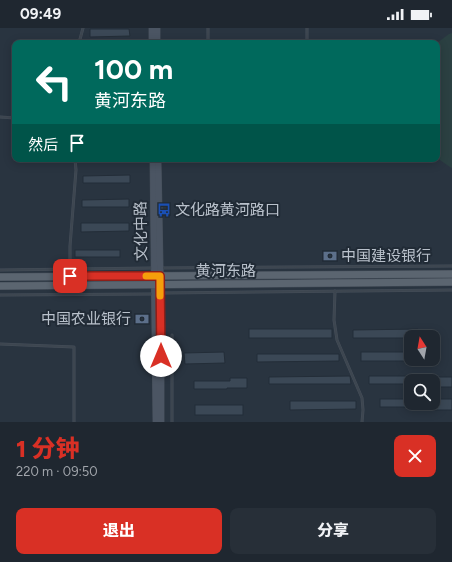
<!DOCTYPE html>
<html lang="zh">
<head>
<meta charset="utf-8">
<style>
  body { margin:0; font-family:Figtree,"Noto Sans SC",sans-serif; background:#272f38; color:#f1f3f6; height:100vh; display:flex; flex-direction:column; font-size:15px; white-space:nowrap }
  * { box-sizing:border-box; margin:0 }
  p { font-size:13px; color:#a1a5ab }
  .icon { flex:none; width:22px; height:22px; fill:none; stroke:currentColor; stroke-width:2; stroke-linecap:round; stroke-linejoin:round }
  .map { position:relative; height:394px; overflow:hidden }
  .panel { display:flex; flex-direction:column; background:#1f2730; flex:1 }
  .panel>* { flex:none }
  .hud { position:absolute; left:12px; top:12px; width:428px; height:122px; border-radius:8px; box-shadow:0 2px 10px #0003,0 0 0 1px #3c444c; background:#00695c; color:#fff; overflow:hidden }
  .needle { width:26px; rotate:349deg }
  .buttons { position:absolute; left:404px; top:302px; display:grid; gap:8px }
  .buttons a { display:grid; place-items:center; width:36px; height:36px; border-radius:8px; background:#1f2730; box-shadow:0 2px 10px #0003,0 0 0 1px #3c444c; font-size:20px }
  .pin { position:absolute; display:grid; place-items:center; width:34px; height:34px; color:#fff; margin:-17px; border-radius:8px; box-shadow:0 2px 6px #0006 }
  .me { position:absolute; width:44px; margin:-22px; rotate:0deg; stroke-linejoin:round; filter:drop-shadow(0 0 3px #0008) }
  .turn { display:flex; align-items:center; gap:14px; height:84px; padding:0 16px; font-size:18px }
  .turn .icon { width:52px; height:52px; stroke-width:2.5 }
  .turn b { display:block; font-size:28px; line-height:34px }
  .then { display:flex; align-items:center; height:38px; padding:0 16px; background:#0003; gap:8px; font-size:15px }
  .round { display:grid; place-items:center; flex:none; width:42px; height:42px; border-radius:8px; background:#272f38 }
  .headline { display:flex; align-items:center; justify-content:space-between; height:68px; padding:0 16px }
  h1 { font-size:24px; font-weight:800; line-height:30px; color:#d93025 }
  .primary-button { display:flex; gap:8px; margin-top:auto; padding:8px 16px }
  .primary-button a { flex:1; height:46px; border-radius:8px; background:#d93025; color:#fff; font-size:16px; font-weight:800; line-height:46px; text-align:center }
  .primary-button a+a { background:#272f38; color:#f1f3f6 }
  .status { display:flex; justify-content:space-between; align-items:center; height:28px; padding:0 20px; background:#1f2730; direction:ltr }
  .status svg { height:11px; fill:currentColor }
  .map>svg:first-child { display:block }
  .green { fill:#2b4042 }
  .building { fill:#3b4856; stroke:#232d38 }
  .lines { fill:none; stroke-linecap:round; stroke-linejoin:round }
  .lane-casing { stroke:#464f5a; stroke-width:3 }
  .secondary-casing { stroke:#464f5a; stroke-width:7 }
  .primary-casing { stroke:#464f5a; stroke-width:8 }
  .lane { stroke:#3d4650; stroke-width:2 }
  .secondary { stroke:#4b5563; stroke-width:6 }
  .primary { stroke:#5b6570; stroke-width:7 }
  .route-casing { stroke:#8d1f18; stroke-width:10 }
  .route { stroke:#d93025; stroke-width:7 }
  .slow { stroke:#f59e0b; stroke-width:7 }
  .labels { text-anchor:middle; stroke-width:4; stroke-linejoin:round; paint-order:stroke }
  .poi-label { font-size:15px; fill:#b9c1cb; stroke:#212b36; text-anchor:start }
  .street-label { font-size:15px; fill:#b9c1cb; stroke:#212b36 }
</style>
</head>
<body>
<div class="status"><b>09:49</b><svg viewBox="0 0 49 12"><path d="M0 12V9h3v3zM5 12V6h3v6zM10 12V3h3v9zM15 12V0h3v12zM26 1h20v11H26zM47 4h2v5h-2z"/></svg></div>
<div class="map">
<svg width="452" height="394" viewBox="0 0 452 394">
  <rect width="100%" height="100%" fill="#293440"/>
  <path class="green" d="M452 5V140L450 139 437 130V15L449 6Z"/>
  <g class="building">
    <path d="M90 1H129L130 8 90 9Z"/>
    <path d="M130 147V155H83V148Z"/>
    <path d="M129 171V179H82V172Z"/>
    <path d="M81 195H129V203L81 204Z"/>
    <rect x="75" y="222" width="45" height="7"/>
    <rect x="249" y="301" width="83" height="9"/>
    <path d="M418 301V309H411V310H353V302Z"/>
    <path d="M224 324 225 335 185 336 184 325Z"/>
    <rect x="361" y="324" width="50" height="9"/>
    <path d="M257 326H339V333L257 334Z"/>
    <path d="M350 348 351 356H269V349Z"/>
    <path d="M369 348H428V353H411V356H369Z"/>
    <rect x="435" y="349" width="17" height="10"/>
    <path d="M230 350H247V360H227V361H194V353H230Z"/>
    <rect x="380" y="371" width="31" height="8"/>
    <path d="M433 371H452V382H430V375H433Z"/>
    <path d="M290 373H356V381L290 382Z"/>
    <rect x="195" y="377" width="48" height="10"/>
  </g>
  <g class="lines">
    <g class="lane-casing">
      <g id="lane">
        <path d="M208 0V15"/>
        <path d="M307 0V15"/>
        <path d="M79 15 83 0"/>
        <path d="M0 89 15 90"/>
        <path d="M161 240 452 238"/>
        <path d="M0 242 153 240"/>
        <path d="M70 247V218L76 142 75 131"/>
        <path d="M335 263 334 292 337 312 362 370 363 382 362 394"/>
        <path d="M161 265 452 262"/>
        <path d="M0 267 153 266"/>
        <path d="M172 307V394"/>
        <path d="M0 316 74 319V394"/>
        <path d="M161 342H172"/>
      </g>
    </g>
    <g class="secondary-casing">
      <g id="secondary">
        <path d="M152 0V15"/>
        <path d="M157 0V15"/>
        <path d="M153 131 156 394"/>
        <path d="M158 131 161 288V394"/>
      </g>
    </g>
    <g class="primary-casing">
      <g id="primary">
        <path d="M0 249 452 246"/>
        <path d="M0 258 452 254"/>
      </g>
    </g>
    <use href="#lane" class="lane"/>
    <use href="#secondary" class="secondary"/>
    <use href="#primary" class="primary"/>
  </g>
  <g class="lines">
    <g class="route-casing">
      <path id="route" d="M70 248H160L161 328"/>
    </g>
    <use href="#route" class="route"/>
    <path class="slow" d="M146 248H160V268"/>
  </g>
  <defs>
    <g id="bus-bare" transform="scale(1.08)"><path d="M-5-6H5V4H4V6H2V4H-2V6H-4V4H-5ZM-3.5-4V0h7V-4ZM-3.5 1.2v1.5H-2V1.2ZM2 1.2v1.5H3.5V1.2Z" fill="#1a4fb4" stroke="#212b36" stroke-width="2.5" paint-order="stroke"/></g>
    <g id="bank-bare" transform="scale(1.08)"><path d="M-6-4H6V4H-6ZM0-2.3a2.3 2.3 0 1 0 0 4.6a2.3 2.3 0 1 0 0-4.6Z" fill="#5c6f8a" stroke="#212b36" stroke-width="2.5" paint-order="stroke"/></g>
  </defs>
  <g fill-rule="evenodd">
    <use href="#bus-bare" x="164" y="182"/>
    <use href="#bank-bare" x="330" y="228"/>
    <use href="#bank-bare" x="142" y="291"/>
  </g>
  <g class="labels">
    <g class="poi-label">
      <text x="175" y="187">文化路黄河路口</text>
      <text x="341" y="233">中国建设银行</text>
      <text x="131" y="296" text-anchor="end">中国农业银行</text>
    </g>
    <g class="street-label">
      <text transform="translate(141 203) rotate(-91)" y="5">文化中路</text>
      <text x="226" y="248">黄河东路</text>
    </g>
  </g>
</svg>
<div class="buttons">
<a><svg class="needle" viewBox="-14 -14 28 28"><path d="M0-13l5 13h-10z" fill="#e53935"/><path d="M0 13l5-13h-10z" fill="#a1a5ab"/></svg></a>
<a><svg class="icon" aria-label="search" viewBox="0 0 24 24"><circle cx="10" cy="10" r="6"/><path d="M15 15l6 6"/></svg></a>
</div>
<div class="pin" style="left:70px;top:248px;background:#d93025"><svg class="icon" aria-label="arrive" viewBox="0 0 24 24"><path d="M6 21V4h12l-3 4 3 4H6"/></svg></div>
<svg class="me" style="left:161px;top:328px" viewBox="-20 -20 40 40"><circle r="19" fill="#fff"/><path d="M0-13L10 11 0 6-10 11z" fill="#d93025"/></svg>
<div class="hud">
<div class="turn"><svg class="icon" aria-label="left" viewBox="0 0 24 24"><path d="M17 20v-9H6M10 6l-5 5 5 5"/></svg><div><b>100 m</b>黄河东路</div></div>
<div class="then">然后<svg class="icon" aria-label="arrive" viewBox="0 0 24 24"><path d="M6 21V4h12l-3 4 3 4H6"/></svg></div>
</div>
</div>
<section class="panel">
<div class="headline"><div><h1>1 分钟</h1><p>220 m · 09:50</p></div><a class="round" style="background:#d93025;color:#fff"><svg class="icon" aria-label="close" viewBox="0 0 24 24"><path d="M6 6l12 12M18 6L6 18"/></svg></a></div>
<div class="primary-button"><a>退出</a><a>分享</a></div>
</section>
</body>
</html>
